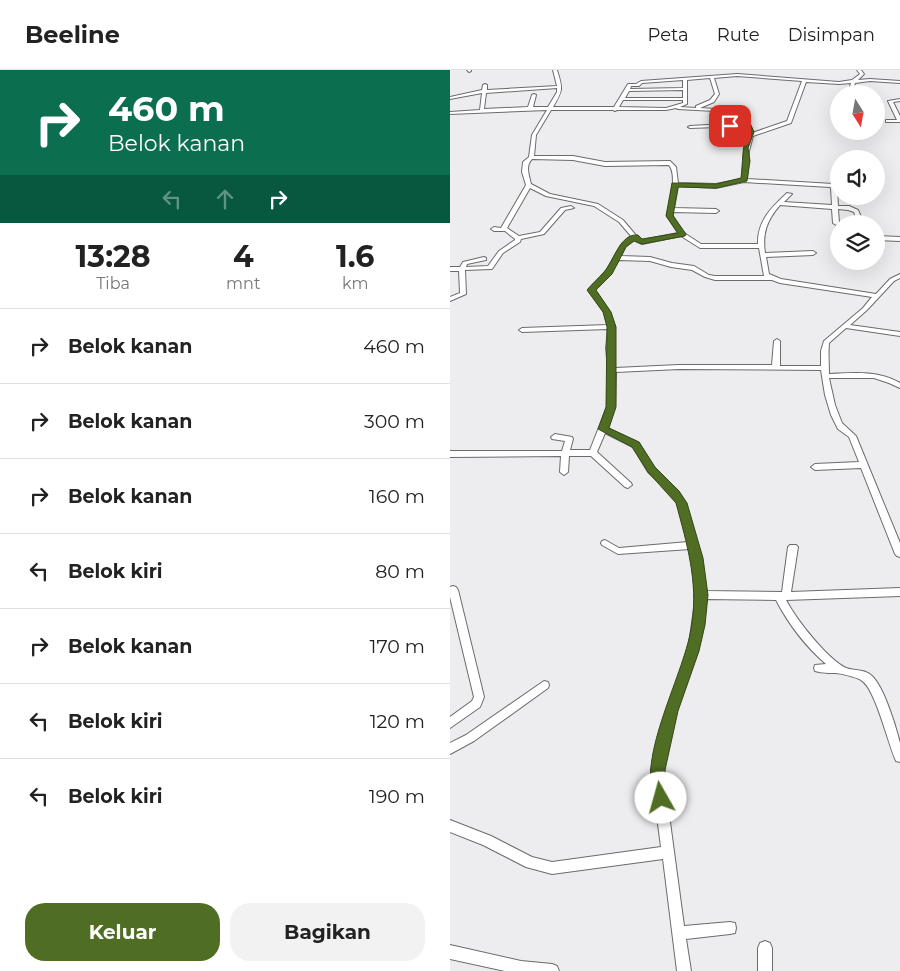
<!DOCTYPE html>
<html lang="id">
<head>
<meta charset="utf-8">
<style>
  body { margin:0; font-family:Montserrat,sans-serif; background:#f2f2f2; color:#222; height:100vh; display:flex; flex-direction:column; font-size:19px; white-space:nowrap }
  * { box-sizing:border-box; margin:0 }
  p { font-size:16px; color:#767676 }
  .icon { flex:none; width:28px; height:28px; fill:none; stroke:currentColor; stroke-width:2; stroke-linecap:round; stroke-linejoin:round }
  .map { position:relative; flex:1; overflow:hidden }
  .side { display:flex; flex-direction:column; background:#fff; width:450px }
  .side>* { flex:none }
  .guide { background:#0b6e4f; color:#fff; overflow:hidden }
  .needle { width:32px; rotate:169deg }
  .fabs { position:absolute; left:380px; top:15px; display:grid; gap:10px }
  .fabs a { display:grid; place-items:center; width:55px; height:55px; border-radius:50%; background:#fff; box-shadow:0 5px 20px #0002; font-size:25px }
  .pin { position:absolute; display:grid; place-items:center; width:42px; height:42px; color:#fff; margin:-21px; border-radius:10px; box-shadow:0 2px 8px #0006 }
  .me { position:absolute; width:55px; margin:-28px; rotate:353deg; stroke-linejoin:round; filter:drop-shadow(0 0 4px #0008) }
  .turn { display:flex; align-items:center; gap:18px; height:105px; padding:0 25px; font-size:22px }
  .turn .icon { width:65px; height:65px; stroke-width:2.5 }
  .turn b { display:block; font-size:35px; line-height:42px }
  .lanes { display:flex; align-items:center; height:48px; padding:0 25px; background:#0003; justify-content:center; gap:25px; direction:ltr }
  .lanes .off { opacity:.35 }
  .eta { display:flex; justify-content:space-evenly; align-items:center; height:85px; text-align:center }
  .eta b { font-size:30px; font-weight:700; line-height:35px }
  .action { display:flex; gap:10px; margin-top:auto; padding:10px 25px }
  .action a { flex:1; height:58px; border-radius:20px; background:#4f6e23; color:#fff; font-size:20px; font-weight:700; line-height:58px; text-align:center }
  .action a+a { background:#f2f2f2; color:#222 }
  ul { padding:0; list-style:none }
  li { display:flex; align-items:center; gap:15px; height:75px; padding:0 25px; border-top:1px solid #e0e0e0 }
  li div { flex:1 }
  li b { display:block; font-size:19px }
  li em { font-style:normal }
  header { display:flex; align-items:center; gap:30px; box-sizing:border-box; height:70px; padding:0 25px; background:#fff; border-bottom:1px solid #e0e0e0 }
  header strong { font-size:24px }
  nav { display:flex; gap:28px; margin-inline-start:auto; font-size:18px }
  main { display:flex; flex:1; min-height:0 }
  .map>svg:first-child { display:block }
  .lines { fill:none; stroke-linecap:round; stroke-linejoin:round }
  .minor-casing { stroke:#6a6b6c; stroke-width:2 }
  .minor { fill:#fff; fill-rule:evenodd }
  .route { fill:#4f6e23; stroke:#334817 }
</style>
</head>
<body>
<header>
<strong>Beeline</strong>
<nav><a>Peta</a><a>Rute</a><a>Disimpan</a></nav>
</header>
<main>
<section class="side">
<div class="guide">
<div class="turn"><svg class="icon" aria-label="right" viewBox="0 0 24 24"><path d="M7 20v-9h11M14 6l5 5-5 5"/></svg><div><b>460 m</b>Belok kanan</div></div>
<div class="lanes"><svg class="icon off" aria-label="left" viewBox="0 0 24 24"><path d="M17 20v-9H6M10 6l-5 5 5 5"/></svg><svg class="icon off" aria-label="ahead" viewBox="0 0 24 24"><path d="M12 20V5M6 11l6-6 6 6"/></svg><svg class="icon" aria-label="right" viewBox="0 0 24 24"><path d="M7 20v-9h11M14 6l5 5-5 5"/></svg></div>
</div>
<div class="eta">
<div><b>13:28</b><p>Tiba</p></div>
<div><b>4</b><p>mnt</p></div>
<div><b>1.6</b><p>km</p></div>
</div>
<ul>
<li><svg class="icon" aria-label="right" viewBox="0 0 24 24"><path d="M7 20v-9h11M14 6l5 5-5 5"/></svg><div><b>Belok kanan</b></div><em>460 m</em></li>
<li><svg class="icon" aria-label="right" viewBox="0 0 24 24"><path d="M7 20v-9h11M14 6l5 5-5 5"/></svg><div><b>Belok kanan</b></div><em>300 m</em></li>
<li><svg class="icon" aria-label="right" viewBox="0 0 24 24"><path d="M7 20v-9h11M14 6l5 5-5 5"/></svg><div><b>Belok kanan</b></div><em>160 m</em></li>
<li><svg class="icon" aria-label="left" viewBox="0 0 24 24"><path d="M17 20v-9H6M10 6l-5 5 5 5"/></svg><div><b>Belok kiri</b></div><em>80 m</em></li>
<li><svg class="icon" aria-label="right" viewBox="0 0 24 24"><path d="M7 20v-9h11M14 6l5 5-5 5"/></svg><div><b>Belok kanan</b></div><em>170 m</em></li>
<li><svg class="icon" aria-label="left" viewBox="0 0 24 24"><path d="M17 20v-9H6M10 6l-5 5 5 5"/></svg><div><b>Belok kiri</b></div><em>120 m</em></li>
<li><svg class="icon" aria-label="left" viewBox="0 0 24 24"><path d="M17 20v-9H6M10 6l-5 5 5 5"/></svg><div><b>Belok kiri</b></div><em>190 m</em></li>
</ul>
<div class="action"><a>Keluar</a><a>Bagikan</a></div>
</section>
<div class="map">
<svg width="450" height="901" viewBox="0 0 450 901">
  <rect width="100%" height="100%" fill="#ededef"/>
  <g class="lines">
    <g class="minor-casing">
      <g id="minor">
        <path d="M17 0H21V1L19 2Z"/>
        <path d="M103 0H107C113 19 113 20 103 37H164L178 14H186L191 11 287 4 389 12 402 10 410 4 407 0H411L414 4 408 10 420 9 450 11V13L420 11 405 13 402 24H398L401 13 389 14 356 12 341 53 303 66 299 81 297 109 383 114 387 117 388 136H399L408 140 414 154H408L404 142 398 140 388 139 389 153 386 155 383 153 382 139 330 135C317 150 312 163 315 183L363 181 366 183 363 185 316 187 319 204 331 209 426 224 440 209 450 204V208L444 211 417 240 400 255 450 262V266L396 258 379 273C378 284 379 294 379 304 403 303 428 300 450 313V318L439 313 424 308H379L385 335 392 353 406 366 450 473V487L447 486 445 484 411 398 365 400 361 397 365 394 409 392 399 367 388 359 381 345 375 325 371 300 229 299 166 302 165 337 157 358 189 373 204 398 228 421 234 431 252 489 255 521 332 522 338 477 340 475H346L348 477 341 522 450 518V526L336 530C346 549 377 589 396 598 405 601 415 599 422 606 434 617 446 657 450 673 450 679 450 686 450 692L446 691C438 674 425 617 411 610 406 607 390 603 385 603 378 603 372 603 365 601L364 598 365 595 376 594C356 577 338 553 326 530L255 529 248 581 226 641 213 700 234 856 280 852 285 853 286 858 285 863 280 864 236 869 241 901H227L213 789 102 804 76 797 33 775 0 762V750L41 766 82 787 102 792 211 777 201 700 216 641 238 581 246 525 242 489 240 479 168 484 152 475 151 473 152 471 155 470 169 478 238 472 227 433 222 425 198 402 183 377 155 363 147 382 181 413 182 415 178 418 175 417 141 386H119L118 402 114 405 110 402 111 386 0 387V381H112L115 371 102 369 101 367 105 364 122 367 123 369 120 380H140L157 337 158 300 156 278 158 259 72 262 69 260 72 258 158 255 154 242 138 220 156 201 171 175 181 166 169 152 144 136 96 126 80 118 57 158 69 166 90 162 111 138 121 136 124 138 115 140 94 164 71 169 70 172 53 183 42 199 15 200 16 224 0 231V227L10 223 9 201H0V197H10L13 192 34 187 36 188V190L17 194 16 197 38 196 49 181 65 170V169L55 161H44L41 159 44 157 51 158 76 115 72 102 73 92 79 87 82 65 97 40 0 44V42L30 40 32 23 0 29V27L32 20 33 15 35 14 37 15V20L107 16ZM287 6 352 11 337 51 302 63 299 55 300 54 296 48 265 39 250 38 264 32 269 24 264 8ZM260 8 265 24 260 30 246 36V38L230 37 237 34V10ZM233 10V18L180 19 181 16H189L192 13ZM107 18V22L98 37H83L86 25 84 24 82 25 78 37 34 39 36 23ZM233 20V28H175L179 21ZM173 30H233V33L216 38 169 37ZM226 38 228 39 265 41 292 50 293 53 240 56 238 57 240 58 295 56 299 65 294 81 292 109 266 114 228 113 226 97 220 91 155 92 123 86H84L86 65 101 40H163L165 41 167 40H216ZM82 89 123 90 155 96 219 95C228 106 219 132 217 146L228 163 193 170 189 169 173 150 148 134 100 124 81 114C79 105 75 96 82 89ZM294 112 380 117 381 118 382 135 334 132 342 124 337 123C322 137 307 151 308 174H251L234 163 223 146V142L266 143 269 141 266 139 224 138 228 116 266 118ZM231 166 250 178H309L314 206H265L259 205 244 196 222 193 200 187 171 186 175 177 184 170 192 174ZM169 190 200 191 221 197 242 200 255 207 265 210H322L330 213 422 227 413 238 374 271 371 281V296H330V271L327 269 324 271 322 295H229L165 298 164 278 165 257 160 242 144 220 161 203Z"/>
        <path d="M450 29V31L443 32 450 46V52H436V50H447L438 31Z"/>
        <path d="M426 166 450 167V171L426 170Z"/>
        <path d="M3 516 6 517 8 520 34 627 30 637 0 658V647L22 631 24 627 0 527V517Z"/>
        <path d="M94 611 98 612 99 615 98 618 24 671 0 684V673L16 665Z"/>
        <path d="M315 871 320 873 322 878V901H308V878L310 873Z"/>
        <path d="M0 875 71 891 102 894 107 896 109 901H55L0 889Z"/>
      </g>
    </g>
    <use href="#minor" class="minor"/>
  </g>
  <path class="route" d="M300 53 304 62 298 78 300 91 297 111 266 118 228 117 223 146 236 164 235 166 192 174 184 171 176 177 162 204 146 220 161 242 166 257V337L159 358 189 372 205 397 229 421 237 433 253 488 258 525 255 555 249 581 228 641 215 700 218 728 216 733 211 735 205 733C185 686 236 603 242 553 248 511 237 474 226 433L198 402 182 377 148 359 156 337 157 257 153 242 137 220C142 214 149 208 154 202 164 191 170 163 188 165L192 169 228 163 216 146 222 113 266 114 291 108C293 92 292 78 297 62L295 56 280 58 277 56Z"/>
</svg>
<div class="fabs">
<a><svg class="needle" viewBox="-14 -14 28 28"><path d="M0-13l5 13h-10z" fill="#e53935"/><path d="M0 13l5-13h-10z" fill="#767676"/></svg></a>
<a><svg class="icon" aria-label="sound" viewBox="0 0 24 24"><path d="M4 9h4l5-4v14l-5-4H4zM17 9q2 3 0 6"/></svg></a>
<a><svg class="icon" aria-label="layers" viewBox="0 0 24 24"><path d="M12 4l9 5-9 5-9-5zM3 14l9 5 9-5"/></svg></a>
</div>
<div class="pin" style="left:280px;top:56px;background:#d93025"><svg class="icon" aria-label="arrive" viewBox="0 0 24 24"><path d="M6 21V4h12l-3 4 3 4H6"/></svg></div>
<svg class="me" style="left:211px;top:728px" viewBox="-20 -20 40 40"><circle r="19" fill="#fff"/><path d="M0-13L10 11 0 6-10 11z" fill="#4f6e23"/></svg>
</div>
</main>
</body>
</html>
